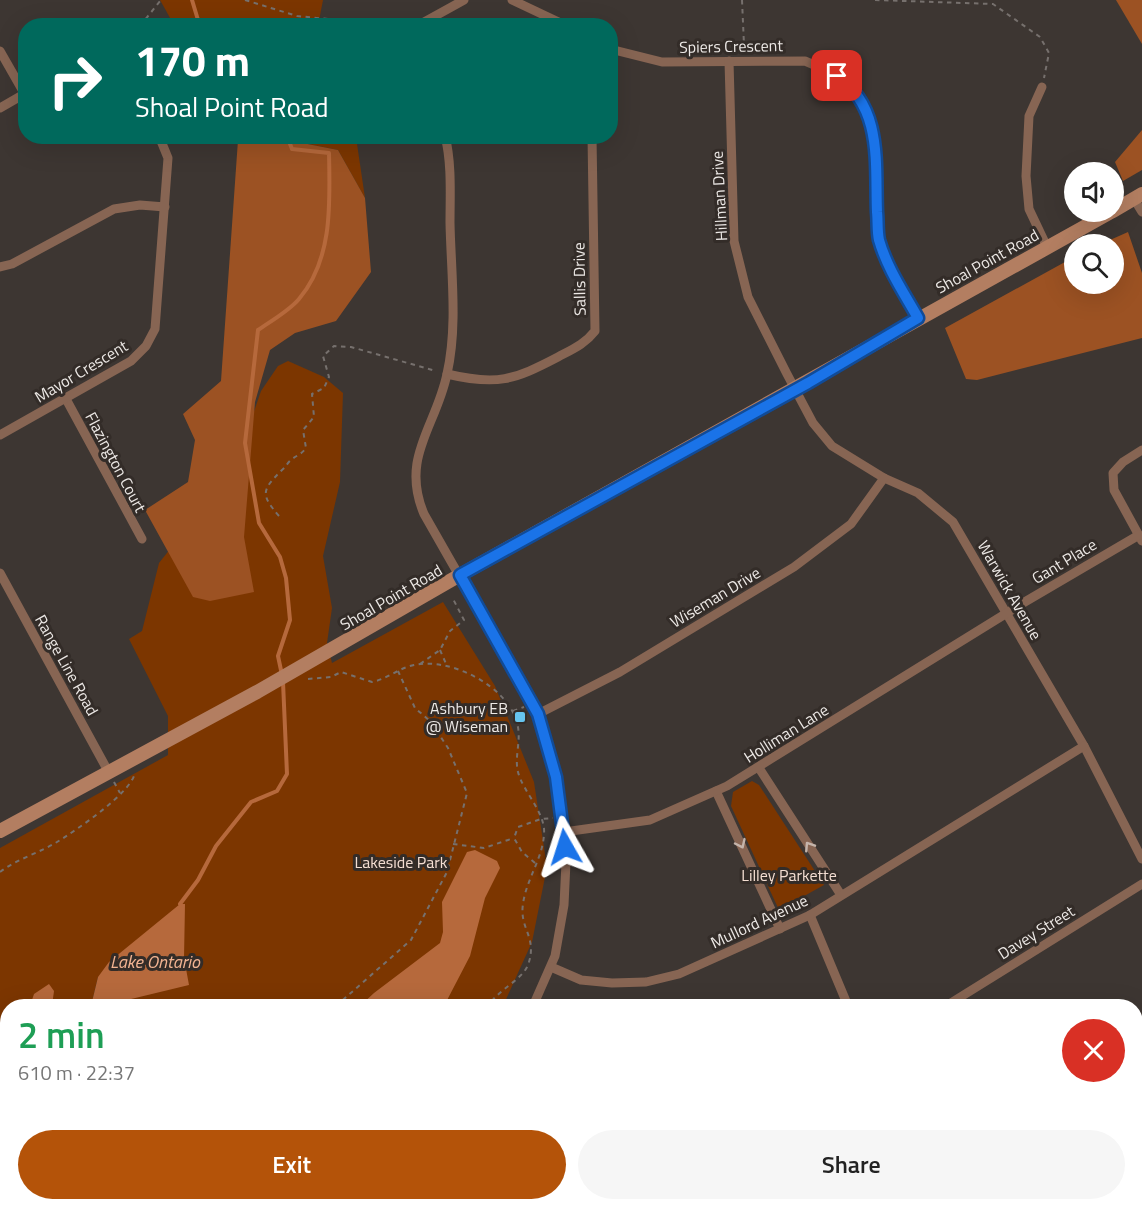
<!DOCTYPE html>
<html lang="en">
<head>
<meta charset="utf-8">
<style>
  body { margin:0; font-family:"Titillium Web",sans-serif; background:#f6f6f6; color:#222; height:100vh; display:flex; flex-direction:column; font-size:22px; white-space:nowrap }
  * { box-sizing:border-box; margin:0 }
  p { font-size:20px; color:#767676 }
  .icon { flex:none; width:33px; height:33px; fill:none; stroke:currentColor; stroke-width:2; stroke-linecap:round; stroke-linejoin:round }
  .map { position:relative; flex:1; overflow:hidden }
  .details { position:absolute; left:0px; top:999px; width:1143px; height:212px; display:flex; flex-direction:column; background:#fff; border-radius:24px 24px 0 0; box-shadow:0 6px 24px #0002 }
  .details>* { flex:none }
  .banner { position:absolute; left:18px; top:18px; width:600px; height:126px; border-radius:24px; box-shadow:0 6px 24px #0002; background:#00695c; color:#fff; overflow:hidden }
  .buttons { position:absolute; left:1064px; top:162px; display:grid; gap:12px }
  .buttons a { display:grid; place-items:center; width:60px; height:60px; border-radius:50%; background:#fff; box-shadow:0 6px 24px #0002; font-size:30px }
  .pin { position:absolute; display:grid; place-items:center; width:51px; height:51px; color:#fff; margin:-26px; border-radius:12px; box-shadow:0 3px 9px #0006 }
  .me { position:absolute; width:66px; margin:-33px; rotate:354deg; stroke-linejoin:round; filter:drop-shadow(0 0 4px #0008) }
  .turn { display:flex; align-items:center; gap:21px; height:126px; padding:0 18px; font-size:27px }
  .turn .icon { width:78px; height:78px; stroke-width:2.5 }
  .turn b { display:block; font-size:42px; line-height:51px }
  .round { display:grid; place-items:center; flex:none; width:63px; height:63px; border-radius:32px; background:#f6f6f6 }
  .overview { display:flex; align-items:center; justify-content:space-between; height:102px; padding:0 18px }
  h1 { font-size:36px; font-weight:600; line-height:45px; color:#1e9e55 }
  .cta { display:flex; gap:12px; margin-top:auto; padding:12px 18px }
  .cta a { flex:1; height:69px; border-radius:36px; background:#b45309; color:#fff; font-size:24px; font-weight:600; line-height:69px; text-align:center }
  .cta a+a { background:#f6f6f6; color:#222 }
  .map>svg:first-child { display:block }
  .green { fill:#7c3600 }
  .forest { fill:#9c5223 }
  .water { fill:#b6693c }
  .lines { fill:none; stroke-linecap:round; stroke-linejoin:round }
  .stream { stroke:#b6693c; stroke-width:4 }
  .path { stroke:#76706d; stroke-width:2; stroke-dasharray:4.5 4.5; stroke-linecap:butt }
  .lane { stroke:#876553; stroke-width:4.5 }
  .street { stroke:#876553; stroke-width:9 }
  .secondary { stroke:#b37e61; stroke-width:14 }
  .oneway { stroke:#c4b4ab }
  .route-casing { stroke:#114b97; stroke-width:15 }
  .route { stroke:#1a73e8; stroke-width:10 }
  .poi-dot { fill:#66c4ef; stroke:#332c28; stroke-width:2 }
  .labels { text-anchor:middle; stroke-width:6; stroke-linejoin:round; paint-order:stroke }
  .street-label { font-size:16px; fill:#ede9e6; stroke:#332c28 }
  .poi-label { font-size:16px; fill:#ede9e6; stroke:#332c28; text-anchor:end }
  .park-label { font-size:16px; fill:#f4ded2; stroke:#332c28 }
  .water-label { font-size:18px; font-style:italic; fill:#f3b492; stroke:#332c28 }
</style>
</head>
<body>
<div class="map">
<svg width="1142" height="1210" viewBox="0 0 1142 1210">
  <rect width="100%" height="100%" fill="#3d3632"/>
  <g class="green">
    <path d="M160 0H323L318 26 174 25Z"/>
    <path d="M273 137H356L365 198 338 150Z"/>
    <path d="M288 361 324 377 343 393 340 482 323 556 332 608 327 643 332 663 443 602 495 686 534 782 547 867 532 942 503 1006H120L98 977 91 1006H8L7 1134 0 1137V848L168 755V716L129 639 142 631 159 563 235 467 261 391 278 366Z"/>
    <path d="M752 781 759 785 824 885 779 910 731 806 733 792Z"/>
    <path d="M114 1203H423L422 1210H106Z"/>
  </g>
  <g class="forest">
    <path d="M1116 0H1142V44Z"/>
    <path d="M1142 130V170L1123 181 1115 162Z"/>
    <path d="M244 137H272L338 150 365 198 371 272 336 321 295 333 270 350 255 402 244 537 254 592 210 601 193 597 145 510 188 482 195 440 183 414 221 381 238 140Z"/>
    <path d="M1128 232 1142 273V338L977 380 966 379 945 328 1074 257V284H1113V244H1101Z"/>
  </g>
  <g class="water">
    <path d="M475 850 497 861 500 868 485 898 470 956 444 1006H360L374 993 440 943 443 932 442 902 467 852Z"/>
    <path d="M180 904H185L184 958 189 985 127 1000 125 1006H91L98 977 109 962Z"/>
    <path d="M49 984 54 991 52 1006H30L34 994Z"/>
    <path d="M0 1108 8 1114 7 1165 0 1170Z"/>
    <path d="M0 1191 7 1195 8 1203H65L66 1210H0Z"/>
  </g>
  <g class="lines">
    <g class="stream">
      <path d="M192 0 198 20 209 26"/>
      <path d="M282 675 278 656 290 620 286 578 280 557 259 523 245 443 258 330C271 321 289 311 299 299 333 259 330 203 329 153L292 149 287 136"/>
      <path d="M180 904 198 880 216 846 251 802 277 791 287 774 283 682"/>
    </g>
    <g class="path">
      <path d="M245 0 297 16 399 26"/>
      <path d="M742 0 744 45"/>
      <path d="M875 0 993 4 1040 37 1049 53 1044 78"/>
      <path d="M140 26 161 0"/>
      <path d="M279 516C260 494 262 490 282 470 286 467 288 462 291 460 297 455 302 454 306 448L303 430 314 417 312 394 324 388 329 377 323 356 334 346 351 347 436 371"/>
      <path d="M440 650 447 666"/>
      <path d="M420 664 440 650 450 631 464 620 452 597"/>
      <path d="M308 679 331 677 341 672 372 682C387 679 399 668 414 665 450 657 508 686 517 723 522 740 514 756 518 772 523 792 546 813 544 834 543 858 526 880 523 904 519 929 538 937 528 965 522 980 499 989 488 1006"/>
      <path d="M513 711 524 707"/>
      <path d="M114 782 120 793"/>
      <path d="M453 844 484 848 514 838"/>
      <path d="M535 863 522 852 514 838 518 827 541 819 553 818"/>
      <path d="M0 872C17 859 39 853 57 842 75 831 133 792 135 772"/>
      <path d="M336 1006 411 940 447 872 467 793 448 748 431 722 415 708 398 671"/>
      <path d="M331 1203 337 1210"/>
      <path d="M355 1210 358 1203"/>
    </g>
    <g class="lane">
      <path d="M518 1210 520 1203"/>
      <path d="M688 1210 704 1203"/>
    </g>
    <g class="street">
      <path d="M512 0 567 26"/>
      <path d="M417 26 464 0"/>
      <path d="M610 49 662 62 805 61C881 92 874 132 877 203 878 215 876 229 879 240 887 268 905 293 918 318"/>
      <path d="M0 51 24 93"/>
      <path d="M729 61 734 241 748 297 787 374 813 423 832 446 884 478 918 493 953 522 1084 746 1142 859"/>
      <path d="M1042 87 1029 116 1026 176 1029 209 1047 247"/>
      <path d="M0 108 26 93"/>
      <path d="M445 136C452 163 450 196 450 223 451 272 458 326 447 374 436 427 400 457 424 514L538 714 557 777 566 862 564 905 555 956 533 1006"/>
      <path d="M1134 199 1142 212"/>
      <path d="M0 267 12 264 114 209 140 205 165 207"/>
      <path d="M447 374C497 386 514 380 558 357 573 349 585 344 595 331L592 136"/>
      <path d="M66 399 142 539"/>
      <path d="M0 435 131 361 146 346 155 329 168 158 159 136"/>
      <path d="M1142 450 1123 462 1113 473 1114 490 1142 541"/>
      <path d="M0 573 108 771"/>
      <path d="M538 714 620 672 794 567 851 524 884 478"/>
      <path d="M759 768 841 895"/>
      <path d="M716 791 780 929"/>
      <path d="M564 832 650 820 727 786 1023 603 1139 535"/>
      <path d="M810 915 848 1006"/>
      <path d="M551 967 581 980 612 983 646 982 679 974 810 915 1084 746"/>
      <path d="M946 1006 1142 884"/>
      <path d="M1136 1069 1142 1065"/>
      <path d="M927 1203 930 1210"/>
      <path d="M448 1210 449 1203"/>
      <path d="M894 1210 909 1203"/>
    </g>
    <g class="secondary">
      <path d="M1113 211 1142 194"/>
      <path d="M0 831 257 692 460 575 1111 212"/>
    </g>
  </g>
  <defs><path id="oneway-chevron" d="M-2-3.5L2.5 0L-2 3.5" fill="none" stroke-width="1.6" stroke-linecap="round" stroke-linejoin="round" transform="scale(1.5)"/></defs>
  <g class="oneway">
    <use href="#oneway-chevron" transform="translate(741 844) rotate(65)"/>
    <use href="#oneway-chevron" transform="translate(809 846) rotate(-123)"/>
  </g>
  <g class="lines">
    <g class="route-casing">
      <path id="route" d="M565 847 556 777 538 714 460 575 808 383 918 318C904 293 887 268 879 240 877 231 878 221 877 212 875 164 883 107 837 76"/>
    </g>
    <use href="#route" class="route"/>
  </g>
  <rect class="poi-dot" x="514" y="711" width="12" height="12" rx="3"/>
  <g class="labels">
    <g class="street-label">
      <text transform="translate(731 46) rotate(-1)" y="6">Spiers Crescent</text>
      <text transform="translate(719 196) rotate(-93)" y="6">Hillman Drive</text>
      <text transform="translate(987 261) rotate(-29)" y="6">Shoal Point Road</text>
      <text transform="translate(579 279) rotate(-91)" y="6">Sallis Drive</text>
      <text transform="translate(81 371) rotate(-31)" y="6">Mayor Crescent</text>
      <text transform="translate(116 462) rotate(62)" y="6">Flazington Court</text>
      <text transform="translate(1064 561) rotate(-31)" y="6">Gant Place</text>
      <text transform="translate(1010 590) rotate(60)" y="6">Warwick Avenue</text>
      <text transform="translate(391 597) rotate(-30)" y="6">Shoal Point Road</text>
      <text transform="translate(715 597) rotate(-31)" y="6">Wiseman Drive</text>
      <text transform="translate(67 665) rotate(61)" y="6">Range Line Road</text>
      <text transform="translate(786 733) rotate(-32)" y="6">Holliman Lane</text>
      <text transform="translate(759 921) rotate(-25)" y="6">Mullord Avenue</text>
      <text transform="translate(1036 932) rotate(-32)" y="6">Davey Street</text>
    </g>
    <g class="poi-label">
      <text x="508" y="714">Ashbury EB<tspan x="508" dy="18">@ Wiseman</tspan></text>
    </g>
    <g class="park-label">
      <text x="401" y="868">Lakeside Park</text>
      <text x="789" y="881">Lilley Parkette</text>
    </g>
    <g class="water-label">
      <text x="155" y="968">Lake Ontario</text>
    </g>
  </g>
</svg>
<div class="buttons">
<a><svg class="icon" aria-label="sound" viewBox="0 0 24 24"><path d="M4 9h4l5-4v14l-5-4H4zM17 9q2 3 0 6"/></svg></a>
<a><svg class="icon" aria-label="search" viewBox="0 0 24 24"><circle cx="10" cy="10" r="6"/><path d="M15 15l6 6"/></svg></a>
</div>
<div class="pin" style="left:837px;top:76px;background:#d93025"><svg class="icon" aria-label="arrive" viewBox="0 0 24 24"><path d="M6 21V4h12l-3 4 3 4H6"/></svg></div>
<svg class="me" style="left:565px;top:847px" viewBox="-20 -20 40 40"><path d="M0-17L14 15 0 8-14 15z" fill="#1a73e8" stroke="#fff" stroke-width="4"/></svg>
<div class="banner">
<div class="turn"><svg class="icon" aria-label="right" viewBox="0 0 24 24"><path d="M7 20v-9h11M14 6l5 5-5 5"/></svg><div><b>170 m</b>Shoal Point Road</div></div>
</div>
<section class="details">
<div class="overview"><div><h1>2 min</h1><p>610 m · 22:37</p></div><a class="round" style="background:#d93025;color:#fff"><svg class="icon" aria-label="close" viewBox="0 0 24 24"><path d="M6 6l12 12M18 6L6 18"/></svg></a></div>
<div class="cta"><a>Exit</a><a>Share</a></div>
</section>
</div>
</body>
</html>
